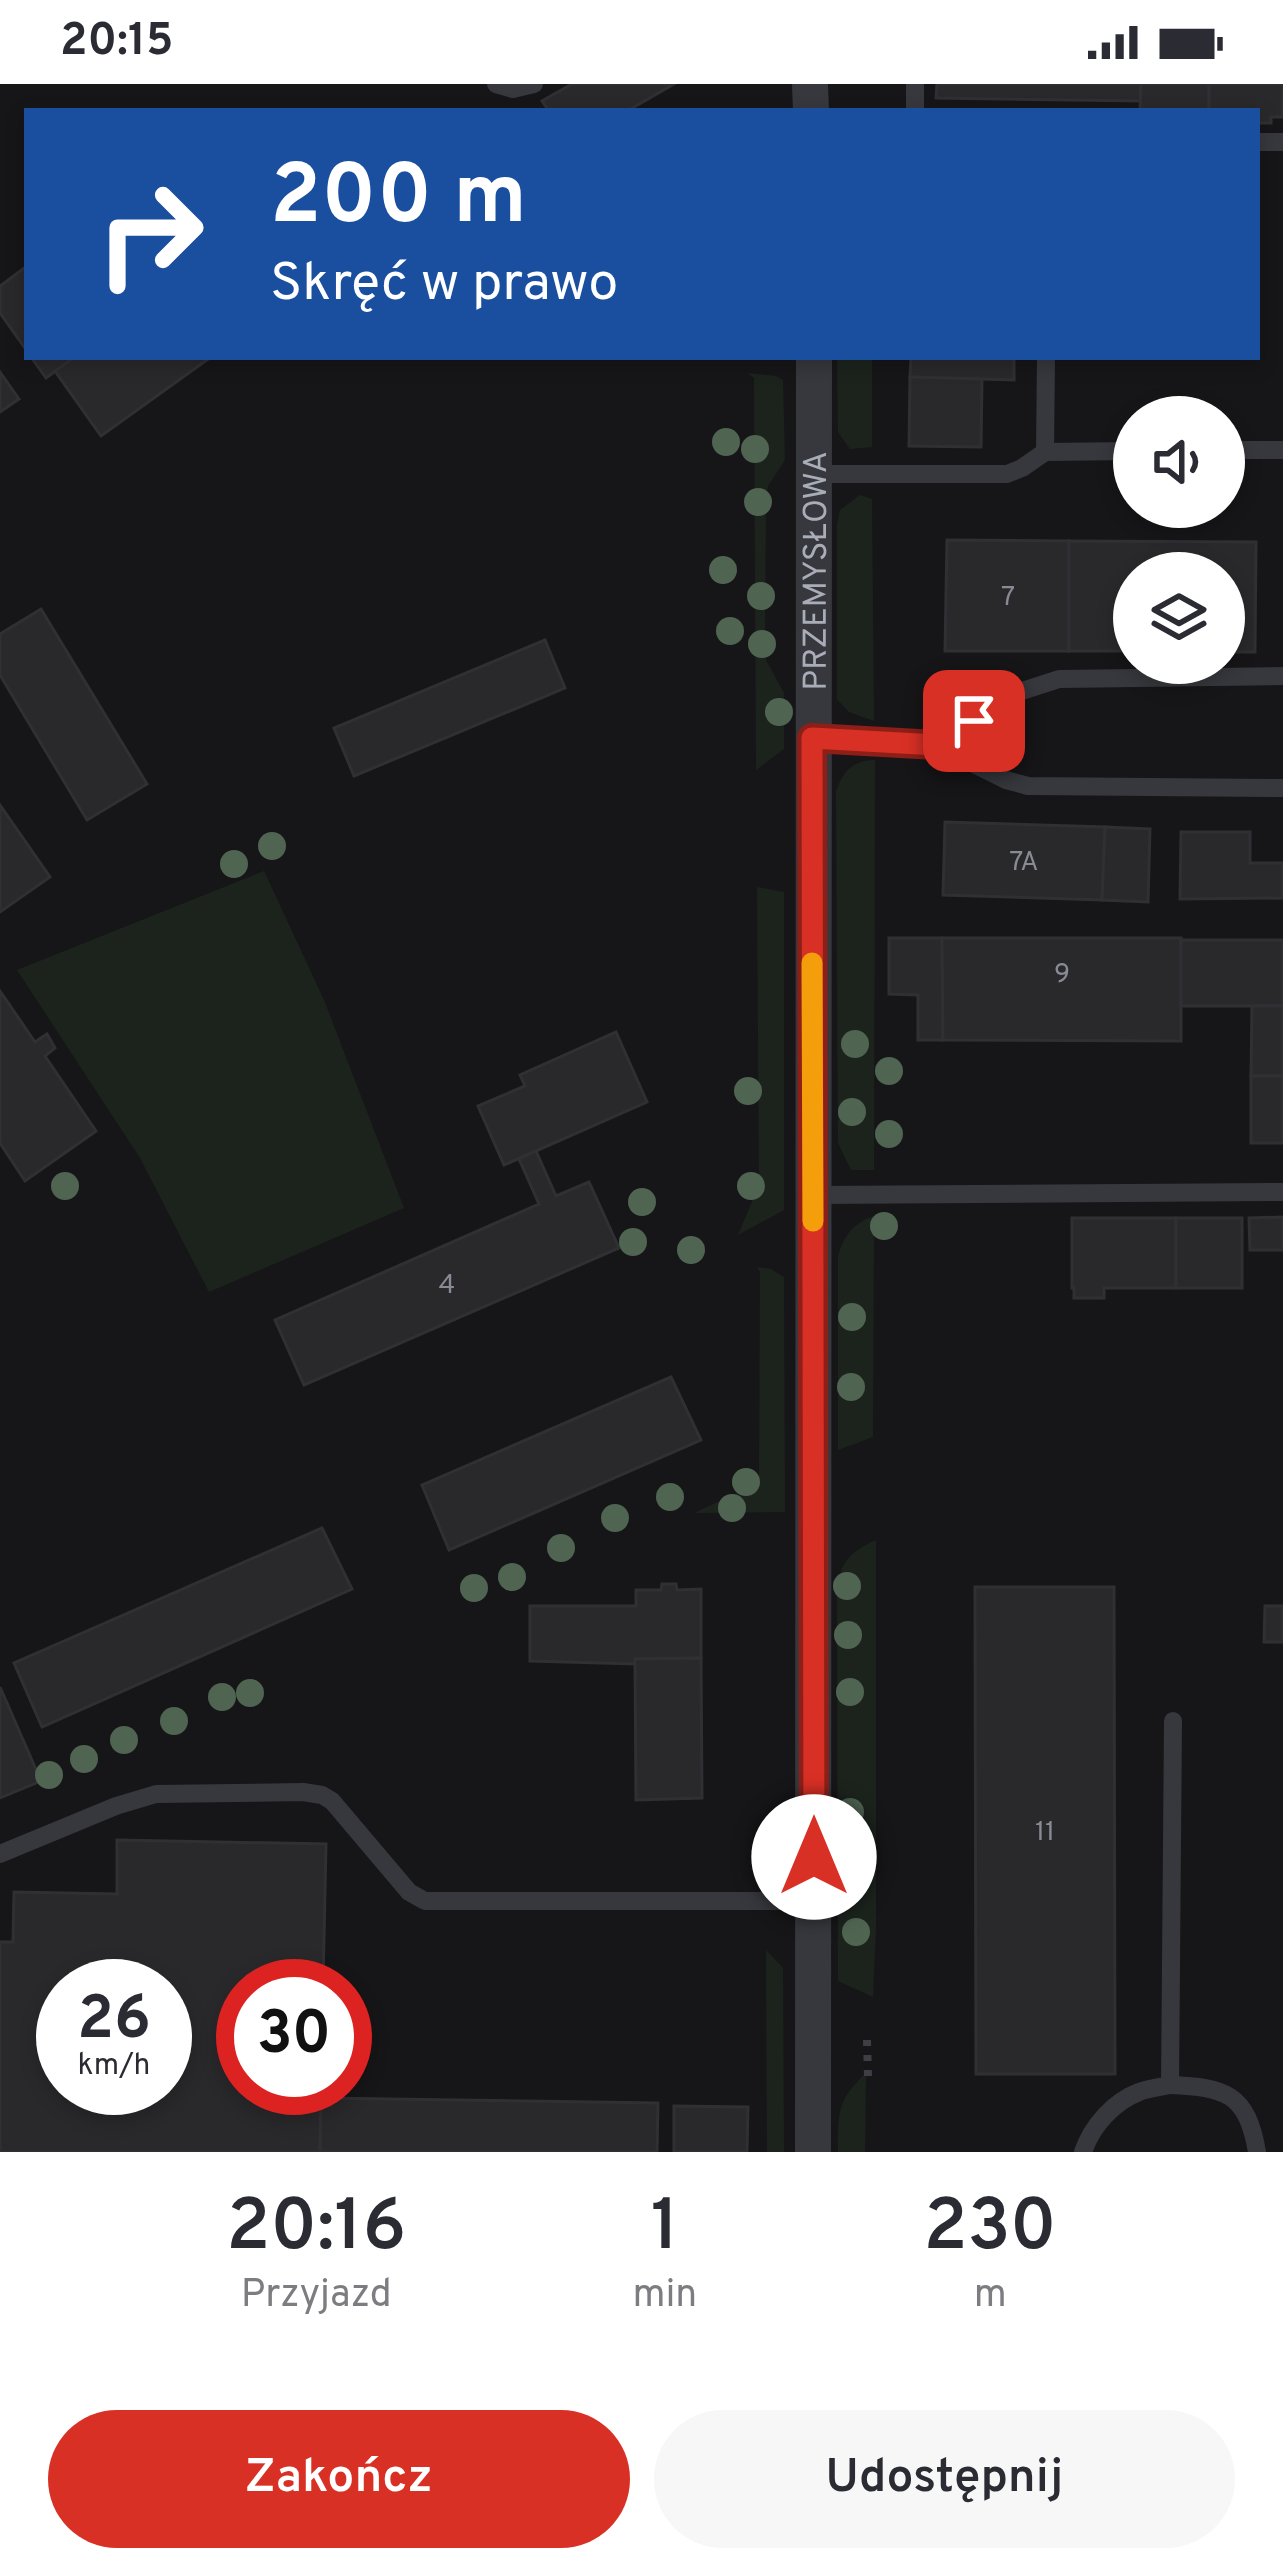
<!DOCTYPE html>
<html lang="pl">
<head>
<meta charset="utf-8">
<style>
  body { margin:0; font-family:Overpass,sans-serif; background:#f7f7f7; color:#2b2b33; height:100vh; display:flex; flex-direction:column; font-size:45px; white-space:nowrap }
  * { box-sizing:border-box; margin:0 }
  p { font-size:39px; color:#7c7c81 }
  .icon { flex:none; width:66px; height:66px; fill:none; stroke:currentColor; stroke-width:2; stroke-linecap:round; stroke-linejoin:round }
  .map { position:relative; height:2068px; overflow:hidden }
  .sheet { display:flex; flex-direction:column; background:#fff; flex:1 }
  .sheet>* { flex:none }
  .guide { position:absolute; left:24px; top:24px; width:1236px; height:252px; border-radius:0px; box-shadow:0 6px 18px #0003; background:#1a4fa0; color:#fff; overflow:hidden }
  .controls { position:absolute; left:1113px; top:312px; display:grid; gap:24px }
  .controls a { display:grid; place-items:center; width:132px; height:132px; border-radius:50%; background:#fff; box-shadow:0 6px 18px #0003; font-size:60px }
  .speed { position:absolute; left:36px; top:1875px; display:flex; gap:24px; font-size:60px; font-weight:700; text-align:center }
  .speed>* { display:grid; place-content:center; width:156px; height:156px; border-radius:50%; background:#fff; box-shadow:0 6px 18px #0003; line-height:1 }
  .speed small { font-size:30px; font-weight:400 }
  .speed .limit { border:18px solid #d22; background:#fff; color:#111 }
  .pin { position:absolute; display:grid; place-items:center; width:102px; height:102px; color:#fff; margin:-51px; border-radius:24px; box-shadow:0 6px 18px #0006 }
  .me { position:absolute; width:132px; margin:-66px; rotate:0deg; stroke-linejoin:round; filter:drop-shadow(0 0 9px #0008) }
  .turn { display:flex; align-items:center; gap:42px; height:252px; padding:0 48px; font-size:54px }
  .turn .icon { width:156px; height:156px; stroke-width:2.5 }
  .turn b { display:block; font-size:84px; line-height:102px }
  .eta { display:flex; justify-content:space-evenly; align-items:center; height:204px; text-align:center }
  .eta b { font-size:72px; font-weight:600; line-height:84px }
  .button { display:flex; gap:24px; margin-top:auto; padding:24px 48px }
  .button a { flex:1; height:138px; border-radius:72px; background:#d93025; color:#fff; font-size:48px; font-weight:600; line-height:138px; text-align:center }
  .button a+a { background:#f7f7f7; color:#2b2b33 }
  .status { display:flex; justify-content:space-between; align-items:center; height:84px; padding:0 60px; background:#fff; direction:ltr }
  .status svg { height:33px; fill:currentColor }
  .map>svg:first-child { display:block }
  .green { fill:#1c231d }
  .building { fill:#29292c; stroke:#303034; stroke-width:3; fill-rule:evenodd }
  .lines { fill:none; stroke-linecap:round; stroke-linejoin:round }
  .path { stroke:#3d3f44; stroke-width:8; stroke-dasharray:6 9; stroke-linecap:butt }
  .lane { stroke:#37383d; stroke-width:18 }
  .street { stroke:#37383d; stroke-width:36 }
  .tree { fill:#506452 }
  .route-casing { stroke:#8d1f18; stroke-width:30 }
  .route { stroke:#d93025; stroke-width:21 }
  .slow { stroke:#f59e0b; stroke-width:21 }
  .labels { text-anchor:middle; stroke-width:12; stroke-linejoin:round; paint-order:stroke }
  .number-label { font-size:27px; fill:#888b94 }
  .street-label { font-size:33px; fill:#a8adb8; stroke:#111113 }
</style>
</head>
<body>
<div class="status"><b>20:15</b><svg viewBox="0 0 49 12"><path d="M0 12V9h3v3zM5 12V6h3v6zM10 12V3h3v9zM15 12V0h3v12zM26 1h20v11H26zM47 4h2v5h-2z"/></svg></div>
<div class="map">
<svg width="1283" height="2068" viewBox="0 0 1283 2068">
  <rect width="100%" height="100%" fill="#161618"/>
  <g class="green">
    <path d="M837 273H872V363L850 365 838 348Z"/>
    <path d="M747 289 776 292 783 296 785 376 768 402 766 419 765 554 766 576 784 609V665L756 686 754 294Z"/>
    <path d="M860 411 872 415 874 637 849 628 837 615V440L840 426Z"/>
    <path d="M875 676 874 1086H851L838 1059 836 708C842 688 853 676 875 676Z"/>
    <path d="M264 787 324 916 404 1124 209 1208 140 1074 17 886Z"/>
    <path d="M757 803 784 808V1126L738 1151 759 1101Z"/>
    <path d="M874 1132 873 1353 838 1366V1171C844 1152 854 1138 874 1132Z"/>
    <path d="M757 1183 771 1185 784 1193 785 1428 694 1429 759 1399 760 1188Z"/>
    <path d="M876 1456V1842L873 1913 838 1897 837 1505C840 1478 851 1467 876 1456Z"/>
    <path d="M766 1866 783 1884 784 2068H767Z"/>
    <path d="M866 1989 865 2068H838C838 2030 836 2017 866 1989Z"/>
  </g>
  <g class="building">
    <path d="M572 0H674L627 27H549L542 17Z"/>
    <path d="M937 0H1141V17L936 14Z"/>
    <path d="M1141 0H1209V27H1140Z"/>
    <path d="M1209 0H1283V33H1271V39H1257V27H1209Z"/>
    <path d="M27 182V267L0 229V202Z"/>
    <path d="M31 273H75L46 294Z"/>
    <path d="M75 273H211L101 352 55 287Z"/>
    <path d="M911 273H1014V296L910 293Z"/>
    <path d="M0 288 19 315 0 328Z"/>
    <path d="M910 293 982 295 981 363 909 362Z"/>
    <path d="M947 456 1069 457V567H945Z"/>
    <path d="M1069 457 1256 458 1255 568H1224V489H1134V567H1069Z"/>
    <path d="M41 525 147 700 87 736 0 591V550Z"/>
    <path d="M545 556 565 604 354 692 334 644Z"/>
    <path d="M0 721 50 793 0 828Z"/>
    <path d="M945 738 1105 743 1102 816 943 811Z"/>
    <path d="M1105 743 1150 745 1148 818 1102 816Z"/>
    <path d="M1181 748H1250V779H1283V814L1180 815Z"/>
    <path d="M889 854H942L943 956H918V911L889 910Z"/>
    <path d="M942 854H1181V957L943 956Z"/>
    <rect x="1181" y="856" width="102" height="66"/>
    <path d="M0 907 35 958 47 950 55 964 45 972 96 1047 25 1097 0 1059Z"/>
    <path d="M1252 922H1283V992H1251Z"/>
    <path d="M616 948 647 1018 504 1081 478 1022 525 1002 520 991Z"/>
    <rect x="1251" y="992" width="32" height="67"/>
    <path d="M536 1067 556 1112 589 1098 619 1164 304 1301 275 1236 539 1120 519 1075Z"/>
    <path d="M1283 1133V1166H1250L1249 1134Z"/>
    <path d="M1072 1134H1176V1204H1104V1214H1074V1204H1072Z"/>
    <rect x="1176" y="1134" width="66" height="70"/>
    <path d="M671 1293 701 1356 449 1466 422 1401Z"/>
    <path d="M322 1444 352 1505 42 1643 14 1579Z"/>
    <path d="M662 1500H676L677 1506 701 1505V1574L635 1575V1580L530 1577V1522H636V1506H661Z"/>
    <path d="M975 1503H1114L1115 1990H976Z"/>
    <path d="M1265 1522H1283V1558H1264Z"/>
    <path d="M701 1574 702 1714 636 1716 635 1575Z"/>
    <path d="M0 1603 41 1697 0 1714Z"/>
    <path d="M117 1756 326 1760 323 1902H243V2004H321L320 2068H0V1858H13L14 1808 117 1810ZM63 1902H165V2004H63Z"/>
    <path d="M321 2014 658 2019 657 2068H320Z"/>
    <path d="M674 2022 748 2023 747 2068H674Z"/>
  </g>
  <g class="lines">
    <path class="path" d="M867 1956 868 1992"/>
    <g class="lane">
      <path d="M496 0 513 5 534 0"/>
      <path d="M915 27V0"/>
      <path d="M1257 58H1283"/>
      <path d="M1224 366H1283"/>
      <path d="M1045 368 1046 273"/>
      <path d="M813 390H1007L1022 384 1045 368 1134 367"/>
      <path d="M812 654 936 661 1019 608 1059 595 1283 592"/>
      <path d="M936 661 1006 696 1028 702 1283 704"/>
      <path d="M813 1111 1283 1108"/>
      <path d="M0 1770 116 1722 156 1710 303 1708 322 1711 332 1717 409 1808 425 1817H814"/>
      <path d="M1170 2001C1225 2003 1247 2009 1257 2068"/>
      <path d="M1083 2068C1092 2042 1113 2018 1139 2008 1148 2004 1160 2003 1170 2001L1173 1637"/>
    </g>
    <g class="street">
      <path d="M810 0 811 27"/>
      <path id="s1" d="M813 2068 814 273"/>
    </g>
  </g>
  <g class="tree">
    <circle cx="726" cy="358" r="14"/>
    <circle cx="755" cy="365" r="14"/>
    <circle cx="758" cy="418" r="14"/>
    <circle cx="723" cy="486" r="14"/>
    <circle cx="761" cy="512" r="14"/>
    <circle cx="730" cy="547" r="14"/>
    <circle cx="762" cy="560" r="14"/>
    <circle cx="779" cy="628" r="14"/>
    <circle cx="272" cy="762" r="14"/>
    <circle cx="234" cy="780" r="14"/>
    <circle cx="855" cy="960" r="14"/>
    <circle cx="889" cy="987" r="14"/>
    <circle cx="748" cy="1007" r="14"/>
    <circle cx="852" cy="1028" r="14"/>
    <circle cx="889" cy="1050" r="14"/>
    <circle cx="65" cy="1102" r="14"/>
    <circle cx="751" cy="1102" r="14"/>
    <circle cx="642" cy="1118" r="14"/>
    <circle cx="884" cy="1142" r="14"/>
    <circle cx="633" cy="1158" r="14"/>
    <circle cx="691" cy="1166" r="14"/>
    <circle cx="852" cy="1233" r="14"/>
    <circle cx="851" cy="1303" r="14"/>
    <circle cx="746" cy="1398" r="14"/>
    <circle cx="670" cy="1413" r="14"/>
    <circle cx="732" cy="1424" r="14"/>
    <circle cx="615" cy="1434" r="14"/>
    <circle cx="561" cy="1464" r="14"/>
    <circle cx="512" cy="1493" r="14"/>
    <circle cx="847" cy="1502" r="14"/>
    <circle cx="474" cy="1504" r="14"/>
    <circle cx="848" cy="1551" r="14"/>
    <circle cx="850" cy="1608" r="14"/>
    <circle cx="250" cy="1609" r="14"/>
    <circle cx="222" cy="1613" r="14"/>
    <circle cx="174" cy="1637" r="14"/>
    <circle cx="124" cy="1656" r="14"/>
    <circle cx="84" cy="1675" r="14"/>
    <circle cx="49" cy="1691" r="14"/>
    <circle cx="850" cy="1728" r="14"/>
    <circle cx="853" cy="1785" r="14"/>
    <circle cx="856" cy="1848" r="14"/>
  </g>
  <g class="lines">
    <g class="route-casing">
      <path id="route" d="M814 1773 812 654 936 661 974 637"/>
    </g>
    <use href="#route" class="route"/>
    <path class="slow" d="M812 879 813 1137"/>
  </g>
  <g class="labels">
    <g class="number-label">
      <text x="1008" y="521">7</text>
      <text x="1024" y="786">7A</text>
      <text x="1062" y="898">9</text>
      <text x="447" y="1209">4</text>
      <text x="1045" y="1756">11</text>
    </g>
    <g class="street-label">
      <text dy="12" stroke="none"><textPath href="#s1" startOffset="1581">PRZEMYSŁOWA</textPath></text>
    </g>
  </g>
</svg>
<div class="controls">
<a><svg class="icon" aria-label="sound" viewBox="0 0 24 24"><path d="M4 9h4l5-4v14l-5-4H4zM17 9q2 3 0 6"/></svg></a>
<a><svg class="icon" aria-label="layers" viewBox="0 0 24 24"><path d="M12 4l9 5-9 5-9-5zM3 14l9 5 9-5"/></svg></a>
</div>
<div class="speed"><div>26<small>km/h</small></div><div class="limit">30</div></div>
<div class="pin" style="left:974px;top:637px;background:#d93025"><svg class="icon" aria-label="arrive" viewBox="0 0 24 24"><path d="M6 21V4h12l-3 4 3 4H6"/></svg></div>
<svg class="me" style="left:814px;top:1773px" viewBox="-20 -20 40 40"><circle r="19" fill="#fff"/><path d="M0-13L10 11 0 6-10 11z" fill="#d93025"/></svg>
<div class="guide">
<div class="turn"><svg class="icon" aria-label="right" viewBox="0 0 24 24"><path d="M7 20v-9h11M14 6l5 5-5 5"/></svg><div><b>200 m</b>Skręć w prawo</div></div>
</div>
</div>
<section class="sheet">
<div class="eta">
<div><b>20:16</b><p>Przyjazd</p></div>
<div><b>1</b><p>min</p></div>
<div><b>230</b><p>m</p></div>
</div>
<div class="button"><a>Zakończ</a><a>Udostępnij</a></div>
</section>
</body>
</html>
